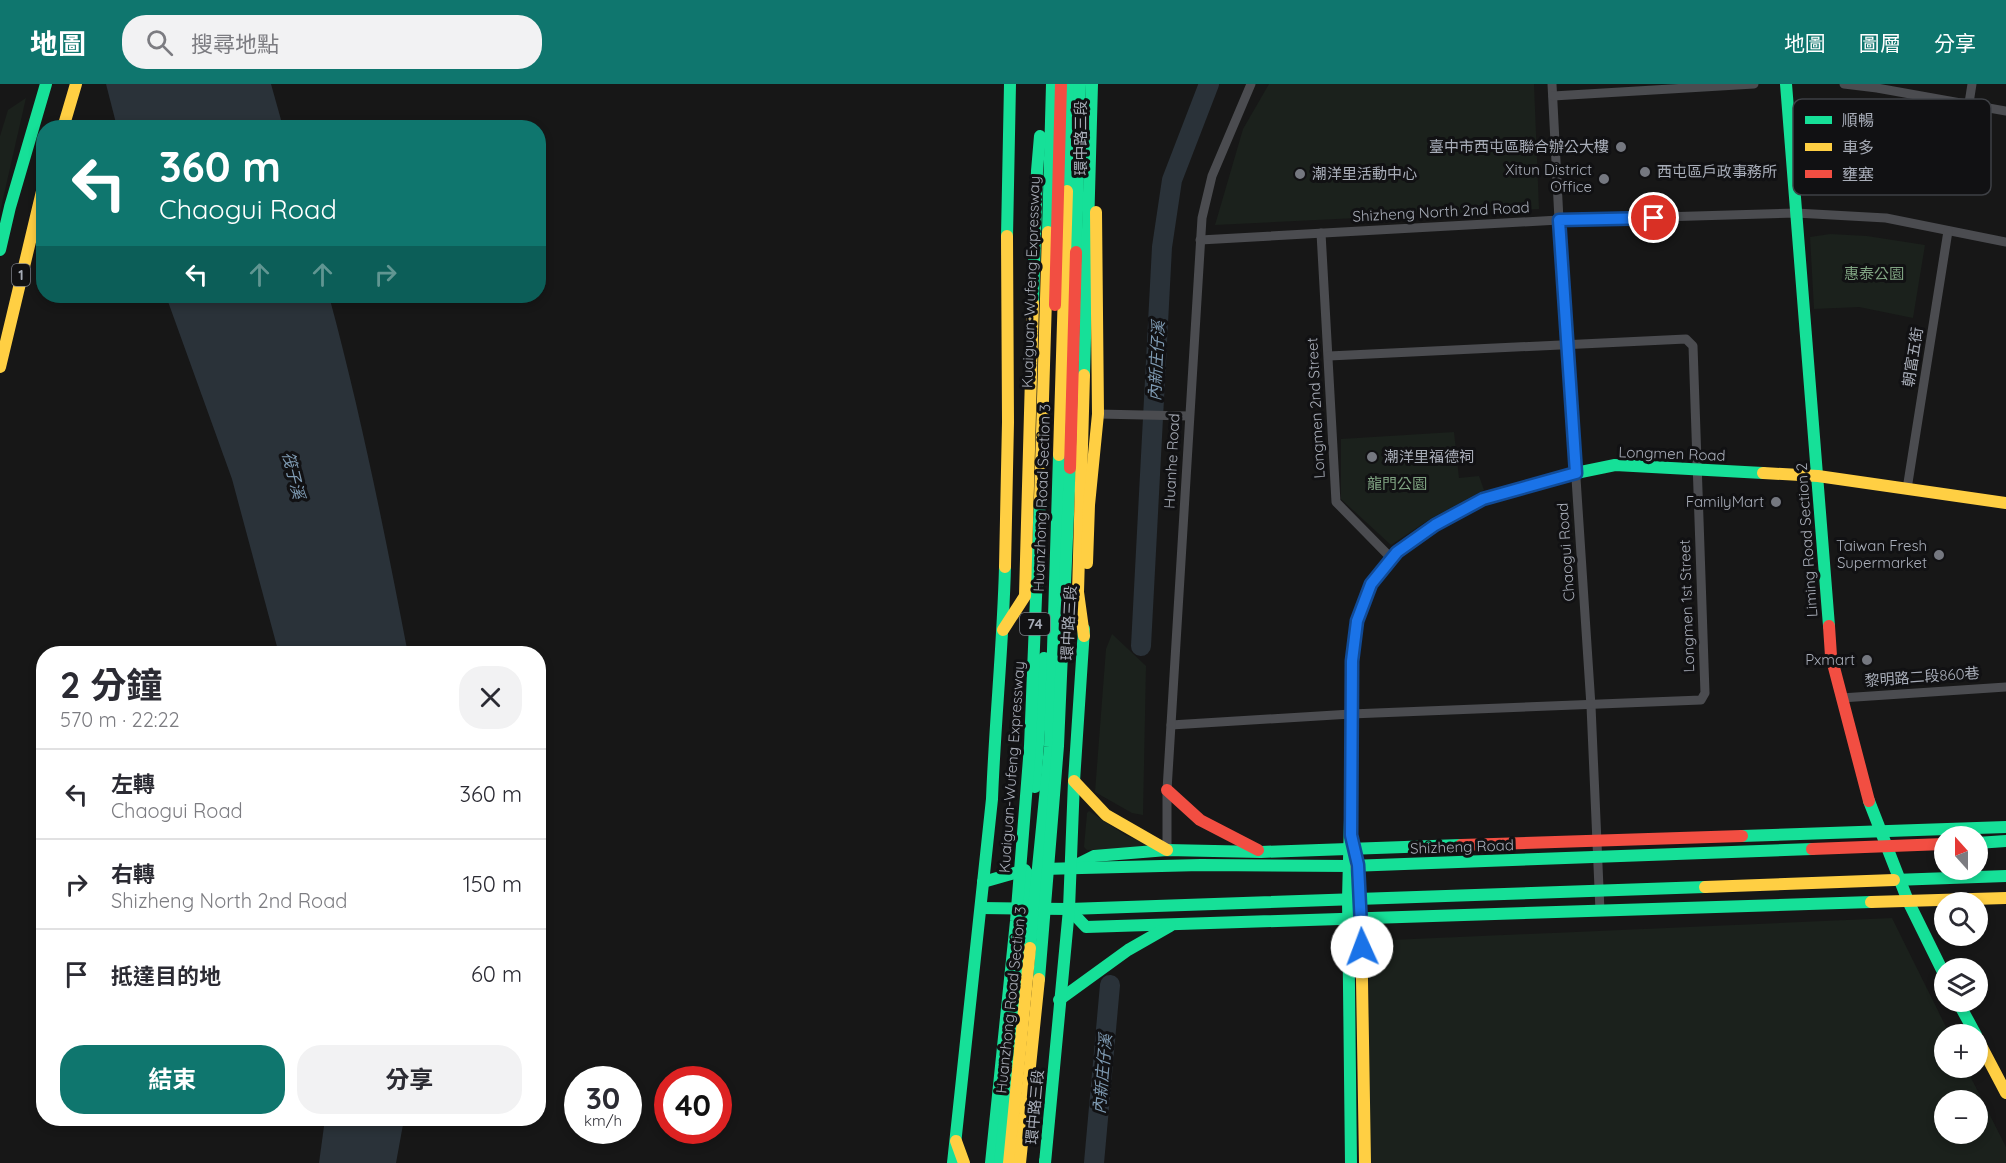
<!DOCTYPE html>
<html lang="zh-TW">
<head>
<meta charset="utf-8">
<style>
  body { margin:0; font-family:Quicksand,"Noto Sans TC",sans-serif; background:#f2f2f3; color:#2b2b33; height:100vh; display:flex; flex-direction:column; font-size:22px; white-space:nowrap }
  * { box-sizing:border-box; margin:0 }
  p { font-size:20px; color:#7c7c81 }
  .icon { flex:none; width:33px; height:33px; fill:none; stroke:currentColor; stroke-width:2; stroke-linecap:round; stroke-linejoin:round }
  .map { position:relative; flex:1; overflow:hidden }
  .details { position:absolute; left:36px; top:562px; width:510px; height:480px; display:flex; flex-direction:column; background:#fff; border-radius:24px; box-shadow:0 3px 9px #0003 }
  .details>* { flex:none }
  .top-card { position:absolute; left:36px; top:36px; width:510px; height:183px; border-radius:24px; box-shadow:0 3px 9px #0003; background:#0f766e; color:#fff; overflow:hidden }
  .needle { width:39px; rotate:339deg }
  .fabs { position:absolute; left:1934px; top:742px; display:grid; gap:12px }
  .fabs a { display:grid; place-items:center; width:54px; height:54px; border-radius:50%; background:#fff; box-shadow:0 3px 9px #0003; font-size:30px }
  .speed { position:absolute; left:564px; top:982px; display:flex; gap:12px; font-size:30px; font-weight:700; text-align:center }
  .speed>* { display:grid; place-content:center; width:78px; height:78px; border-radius:50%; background:#fff; box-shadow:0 3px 9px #0003; line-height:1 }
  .speed small { font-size:15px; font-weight:400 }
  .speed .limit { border:9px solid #d22; background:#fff; color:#111 }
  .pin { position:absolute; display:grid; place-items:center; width:51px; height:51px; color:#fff; margin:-26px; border:3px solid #fff; border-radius:50%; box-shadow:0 2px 6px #0007 }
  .me { position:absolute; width:66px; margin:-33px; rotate:358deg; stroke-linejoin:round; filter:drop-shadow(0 0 4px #0008) }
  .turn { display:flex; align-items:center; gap:21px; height:126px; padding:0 24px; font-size:27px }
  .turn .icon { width:78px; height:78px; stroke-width:2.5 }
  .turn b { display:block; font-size:42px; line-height:51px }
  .lanes { display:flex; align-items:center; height:57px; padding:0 24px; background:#0003; justify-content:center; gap:30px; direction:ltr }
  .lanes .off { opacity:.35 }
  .round { display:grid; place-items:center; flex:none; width:63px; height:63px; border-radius:24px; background:#f2f2f3 }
  .head { display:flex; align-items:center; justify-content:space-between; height:102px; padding:0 24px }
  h1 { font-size:36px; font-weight:700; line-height:45px }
  .button { display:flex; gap:12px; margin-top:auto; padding:12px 24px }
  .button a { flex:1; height:69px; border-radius:24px; background:#0f766e; color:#fff; font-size:24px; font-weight:700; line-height:69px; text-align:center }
  .button a+a { background:#f2f2f3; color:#2b2b33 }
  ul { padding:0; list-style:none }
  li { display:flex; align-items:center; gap:18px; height:90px; padding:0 24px; border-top:2px solid #e1e1e2 }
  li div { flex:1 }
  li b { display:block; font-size:22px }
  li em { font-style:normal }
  header { display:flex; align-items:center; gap:36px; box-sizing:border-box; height:84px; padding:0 30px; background:#0f766e; color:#fff }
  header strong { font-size:28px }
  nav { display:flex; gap:33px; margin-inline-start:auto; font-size:21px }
  .search { width:420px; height:54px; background:#f2f2f3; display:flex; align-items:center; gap:15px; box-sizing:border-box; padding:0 21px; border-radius:24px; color:#7c7c81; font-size:22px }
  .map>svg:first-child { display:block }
  .green { fill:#1b211c; fill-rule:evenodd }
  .water { fill:#2a3239 }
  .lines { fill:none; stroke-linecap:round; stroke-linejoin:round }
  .river { stroke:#2a3239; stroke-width:20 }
  .street { stroke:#4b4c50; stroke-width:9 }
  .fast { stroke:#16e098; stroke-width:12 }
  .slow { stroke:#ffcf43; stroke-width:12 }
  .jam { stroke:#f24e42; stroke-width:12 }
  .route-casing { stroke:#114b97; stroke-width:15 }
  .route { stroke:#1a73e8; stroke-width:10 }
  .poi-dot { fill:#757880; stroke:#111113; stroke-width:2 }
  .labels { text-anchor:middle; stroke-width:6; stroke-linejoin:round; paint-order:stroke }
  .shield { fill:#111113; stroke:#7b7e86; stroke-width:1.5 }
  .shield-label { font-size:14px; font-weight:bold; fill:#a8adb8 }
  .street-label { font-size:15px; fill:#a8adb8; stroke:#111113 }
  .poi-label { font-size:15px; fill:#a8adb8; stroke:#111113; text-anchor:end }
  .park-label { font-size:15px; fill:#7fa381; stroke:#111113 }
  .water-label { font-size:16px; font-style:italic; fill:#7f9bb3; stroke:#111113 }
  .key { fill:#111113; stroke:#3e4045; stroke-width:1.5 }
  .key-label { font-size:16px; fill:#a8adb8 }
</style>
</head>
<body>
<header>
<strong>地圖</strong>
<div class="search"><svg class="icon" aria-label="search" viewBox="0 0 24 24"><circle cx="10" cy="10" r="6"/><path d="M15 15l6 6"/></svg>搜尋地點</div>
<nav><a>地圖</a><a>圖層</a><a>分享</a></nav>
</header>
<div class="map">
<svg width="2006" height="1079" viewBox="0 0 2006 1079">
  <rect width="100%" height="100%" fill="#171717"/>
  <g class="green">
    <path d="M1269 0H1534L1539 125 1215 141 1243 45Z"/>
    <path d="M26 14 0 128V52L8 26Z"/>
    <path d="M1830 150 1867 152 1925 161 1913 234 1859 223 1814 225 1810 153Z"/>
    <path d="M1454 348 1459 394 1479 392 1484 406 1430 435 1391 461 1341 415V355Z"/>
    <path d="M1112 550 1146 582 1143 731 1132 729 1095 708 1106 565Z"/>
    <path d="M1089 727 1125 751 1149 760 1139 764 1087 766 1084 763 1087 729Z"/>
    <path d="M1892 834 1950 951H1944V984H1966L2006 1063V1079H1370L1368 857ZM1944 1017H1977V1050H1944Z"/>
  </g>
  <g class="water">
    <path d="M106 0H271L283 43H117Z"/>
    <path d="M166 212H329C361 330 385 450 408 570H279L232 395Z"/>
    <path d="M325 1035H404L396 1079H319Z"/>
  </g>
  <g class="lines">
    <g class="river">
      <path d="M1141 562 1162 163 1172 96 1209 0"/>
      <path d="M1094 1079 1110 901"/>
    </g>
    <g class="street">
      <path d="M1552 0 1559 136 1591 622 1600 827"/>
      <path d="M1844 0 1877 4 2006 27"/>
      <path d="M1553 12 1754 0"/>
      <path d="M1969 19 1972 0"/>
      <path d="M1321 149 1336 418 1391 474"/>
      <path d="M1200 156 1559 136 1796 129 1886 134 2006 158"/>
      <path d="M1098 330 1189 332"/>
      <path d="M1907 405 1948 147"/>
      <path d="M1841 614 2006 603"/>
      <path d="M1171 641 1351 630 1701 616 1705 609 1693 262 1686 255 1329 272"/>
      <path d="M1167 766V706L1202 134 1212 92 1251 0"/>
    </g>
    <g class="fast">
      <path d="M1786 0 1829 542"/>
      <path d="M1067 107 1070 0"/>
      <path d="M1048 148 1052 0"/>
      <path d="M1007 152 1010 0"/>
      <path d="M0 166 10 123 46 0"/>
      <path d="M1076 168 1080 0"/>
      <path d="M1033 219 1037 87 1040 52"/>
      <path d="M1084 291 1092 0"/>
      <path d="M1417 454 1435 441 1483 415 1576 389 1615 381 1763 389"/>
      <path d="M1035 703 1044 574"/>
      <path d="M1869 717 1908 817 1944 890"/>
      <path d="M1742 752 2006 743"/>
      <path d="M1977 759 2006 757"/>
      <path d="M1074 782 1094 772 1167 766 1261 768 1461 761"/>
      <path d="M1042 785 1201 781 1350 782 1812 765"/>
      <path d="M1894 796 2006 792"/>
      <path d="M983 798 1025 786"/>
      <path d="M981 824 1069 825 1705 803"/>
      <path d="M1069 825 1086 843 1871 818"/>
      <path d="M1025 838 1027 789"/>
      <path d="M1030 864 1050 663 1059 371"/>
      <path d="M1039 895 1058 662 1070 384"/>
      <path d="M1059 916 1128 866 1170 842"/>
      <path d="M1958 918 1976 951"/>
      <path d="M1045 1077V1079"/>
      <path d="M953 1079 992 715C995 637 1003 560 1005 483"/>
      <path d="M991 1079 1016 837 1030 662 1040 415"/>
      <path d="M1000 1079 1023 858"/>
      <path d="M1045 1079 1069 825 1074 697 1084 545"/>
      <path d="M1351 1079 1348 815 1352 657"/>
    </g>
    <g class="slow">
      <path d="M63 44 76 0"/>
      <path d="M0 283 44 99"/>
      <path d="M1084 291 1078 508 1084 552"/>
      <path d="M1059 371 1067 107"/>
      <path d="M1763 389 1818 392 2006 419"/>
      <path d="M1040 415 1048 148"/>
      <path d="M1087 479 1089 421 1098 330 1096 128"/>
      <path d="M1005 483 1008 338 1007 152"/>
      <path d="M1003 546 1025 512 1033 219"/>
      <path d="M1352 657V577L1357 538 1371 500 1397 468 1417 454"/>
      <path d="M1074 697 1106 731 1167 766"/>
      <path d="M1356 775 1361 834 1365 1079"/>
      <path d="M1705 803 1894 796"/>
      <path d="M1871 818 2006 814"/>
      <path d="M1977 954 2006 1009"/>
      <path d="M956 1057 964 1079"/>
      <path d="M1009 1079 1030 864"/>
      <path d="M1020 1079 1039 895"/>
    </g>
    <g class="jam">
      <path d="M1055 221 1061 0"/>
      <path d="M1070 384 1076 168"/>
      <path d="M1829 542 1831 572 1869 717"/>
      <path d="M1167 706 1200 736 1258 766"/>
      <path d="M1461 761 1742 752"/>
      <path d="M1812 765 1944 760"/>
    </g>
  </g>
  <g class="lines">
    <g class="route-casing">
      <path id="route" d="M1362 863 1358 781 1351 751 1352 577 1357 537 1371 500 1397 468 1435 441 1483 415 1576 389 1559 136 1654 134"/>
    </g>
    <use href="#route" class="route"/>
  </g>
  <g class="poi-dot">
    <circle cx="1621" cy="63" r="6"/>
    <circle cx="1645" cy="88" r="6"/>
    <circle cx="1300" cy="90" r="6"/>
    <circle cx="1604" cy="95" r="6"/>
    <circle cx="1372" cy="373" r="6"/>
    <circle cx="1776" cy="418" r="6"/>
    <circle cx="1939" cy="471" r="6"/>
    <circle cx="1867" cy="576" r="6"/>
  </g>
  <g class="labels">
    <g class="shield">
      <rect x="12" y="180" width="18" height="22" rx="4.5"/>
      <rect x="1020" y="529" width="30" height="22" rx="4.5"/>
    </g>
    <g class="shield-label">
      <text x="21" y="196">1</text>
      <text x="1035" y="545">74</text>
    </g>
    <g class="street-label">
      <text transform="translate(1081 54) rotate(-90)" y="5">環中路三段</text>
      <text transform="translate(1441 128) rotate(-3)" y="5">Shizheng North 2nd Road</text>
      <text transform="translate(1031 198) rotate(-88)" y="5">Kuaiguan-Wufeng Expressway</text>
      <text transform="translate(1913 273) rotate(-81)" y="5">朝富五街</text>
      <text transform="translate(1316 324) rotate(-93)" y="5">Longmen 2nd Street</text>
      <text transform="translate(1672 370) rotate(2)" y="5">Longmen Road</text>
      <text transform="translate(1172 377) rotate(-87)" y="5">Huanhe Road</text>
      <text transform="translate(1042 414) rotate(-88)" y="5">Huanzhong Road Section 3</text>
      <text transform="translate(1807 456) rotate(-94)" y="5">Liming Road Section 2</text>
      <text transform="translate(1566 468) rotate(-94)" y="5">Chaogui Road</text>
      <text transform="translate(1687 522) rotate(-92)" y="5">Longmen 1st Street</text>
      <text transform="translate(1069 539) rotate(-87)" y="5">環中路三段</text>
      <text transform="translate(1922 593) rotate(-4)" y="5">黎明路二段860巷</text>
      <text transform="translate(1012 683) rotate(-86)" y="5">Kuaiguan-Wufeng Expressway</text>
      <text transform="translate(1462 763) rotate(-2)" y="5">Shizheng Road</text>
      <text transform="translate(1011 916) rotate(-84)" y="5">Huanzhong Road Section 3</text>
      <text transform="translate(1035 1023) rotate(-85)" y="5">環中路三段</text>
    </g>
    <g class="poi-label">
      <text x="1609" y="68">臺中市西屯區聯合辦公大樓</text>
      <text x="1592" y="91">Xitun District<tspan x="1592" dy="17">Office</tspan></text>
      <text x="1657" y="93" text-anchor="start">西屯區戶政事務所</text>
      <text x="1312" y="95" text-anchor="start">潮洋里活動中心</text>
      <text x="1384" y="378" text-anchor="start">潮洋里福德祠</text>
      <text x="1764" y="423">FamilyMart</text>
      <text x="1927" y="467">Taiwan Fresh<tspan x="1927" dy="17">Supermarket</tspan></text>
      <text x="1855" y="581">Pxmart</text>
    </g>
    <g class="park-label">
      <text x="1874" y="195">惠泰公園</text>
      <text x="1397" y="405">龍門公園</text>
    </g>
    <g class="water-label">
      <text transform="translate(1156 277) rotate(-87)" y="6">內新庄仔溪</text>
      <text transform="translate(294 391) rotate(76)" y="6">筏子溪</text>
      <text transform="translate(1102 990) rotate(-85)" y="6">內新庄仔溪</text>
    </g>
  </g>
  <rect x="1793" y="15" width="198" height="96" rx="9" class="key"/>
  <rect x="1805" y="32" width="27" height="8" fill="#16e098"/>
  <rect x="1805" y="59" width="27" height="8" fill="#ffcf43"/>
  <rect x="1805" y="86" width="27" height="8" fill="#f24e42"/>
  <g class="key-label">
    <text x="1842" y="42">順暢</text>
    <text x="1842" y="69">車多</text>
    <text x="1842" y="96">壅塞</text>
  </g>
</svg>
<div class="fabs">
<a><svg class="needle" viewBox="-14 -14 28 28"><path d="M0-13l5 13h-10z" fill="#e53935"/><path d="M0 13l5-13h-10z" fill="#7c7c81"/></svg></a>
<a><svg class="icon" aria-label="search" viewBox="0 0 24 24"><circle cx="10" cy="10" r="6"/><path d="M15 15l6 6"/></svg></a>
<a><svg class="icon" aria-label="layers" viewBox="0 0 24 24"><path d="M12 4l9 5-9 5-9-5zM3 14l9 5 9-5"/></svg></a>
<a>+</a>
<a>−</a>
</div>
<div class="speed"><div>30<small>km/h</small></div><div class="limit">40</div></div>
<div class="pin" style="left:1654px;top:134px;background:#d93025"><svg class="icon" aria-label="arrive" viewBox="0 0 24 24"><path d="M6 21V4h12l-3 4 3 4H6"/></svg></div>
<svg class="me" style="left:1362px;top:863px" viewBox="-20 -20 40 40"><circle r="19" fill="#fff"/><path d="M0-13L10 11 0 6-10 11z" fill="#1a73e8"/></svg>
<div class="top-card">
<div class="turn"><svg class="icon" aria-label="left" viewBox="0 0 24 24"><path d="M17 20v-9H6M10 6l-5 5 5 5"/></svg><div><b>360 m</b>Chaogui Road</div></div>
<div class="lanes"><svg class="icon" aria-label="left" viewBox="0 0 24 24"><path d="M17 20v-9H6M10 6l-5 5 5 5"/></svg><svg class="icon off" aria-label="ahead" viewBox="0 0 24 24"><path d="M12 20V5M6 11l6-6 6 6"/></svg><svg class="icon off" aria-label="ahead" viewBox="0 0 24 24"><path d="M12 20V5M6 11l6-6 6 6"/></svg><svg class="icon off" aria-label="right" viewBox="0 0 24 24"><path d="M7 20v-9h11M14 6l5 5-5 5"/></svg></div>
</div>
<section class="details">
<div class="head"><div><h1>2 分鐘</h1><p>570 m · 22:22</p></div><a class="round"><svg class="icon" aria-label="close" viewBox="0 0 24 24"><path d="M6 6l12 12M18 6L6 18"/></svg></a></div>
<ul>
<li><svg class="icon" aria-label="left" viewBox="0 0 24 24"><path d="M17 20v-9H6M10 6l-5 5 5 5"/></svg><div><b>左轉</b><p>Chaogui Road</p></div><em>360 m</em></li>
<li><svg class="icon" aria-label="right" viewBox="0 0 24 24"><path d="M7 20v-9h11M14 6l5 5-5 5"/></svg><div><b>右轉</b><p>Shizheng North 2nd Road</p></div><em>150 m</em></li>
<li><svg class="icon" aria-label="arrive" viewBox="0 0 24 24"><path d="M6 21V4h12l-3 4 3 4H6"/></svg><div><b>抵達目的地</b></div><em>60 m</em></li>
</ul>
<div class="button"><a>結束</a><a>分享</a></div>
</section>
</div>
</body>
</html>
